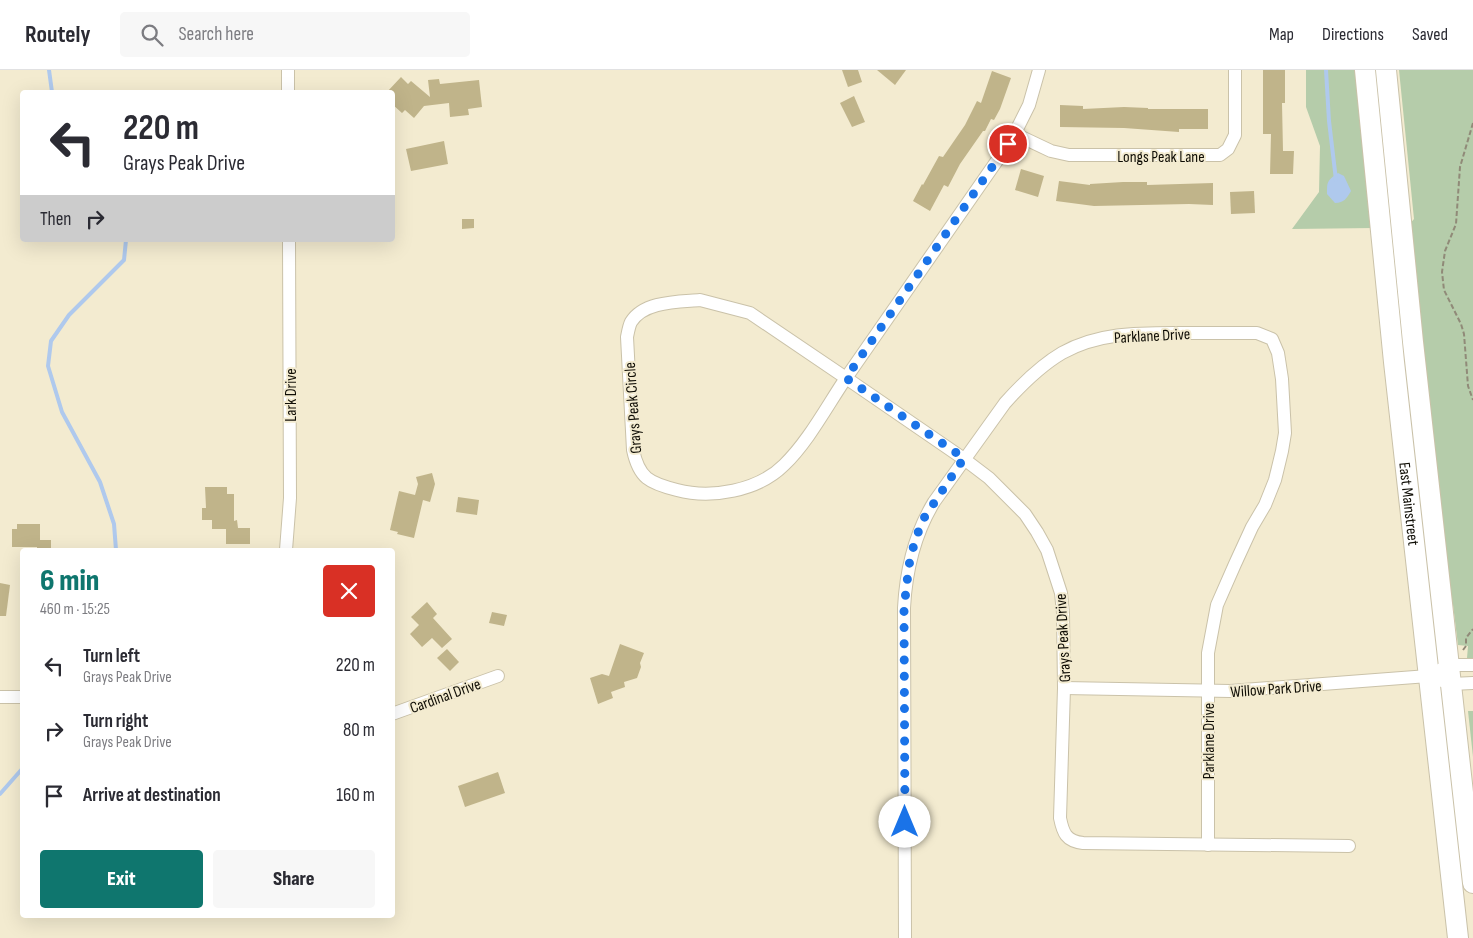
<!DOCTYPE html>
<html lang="en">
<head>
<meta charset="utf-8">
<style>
  body { margin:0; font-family:"Sofia Sans Condensed",sans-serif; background:#f7f7f7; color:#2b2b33; height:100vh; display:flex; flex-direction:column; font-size:19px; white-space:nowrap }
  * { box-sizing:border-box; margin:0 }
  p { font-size:16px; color:#7c7c81 }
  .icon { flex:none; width:28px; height:28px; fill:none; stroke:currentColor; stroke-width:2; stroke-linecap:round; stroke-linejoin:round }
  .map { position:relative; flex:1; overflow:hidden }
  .details { position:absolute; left:20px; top:478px; width:375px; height:370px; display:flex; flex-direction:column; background:#fff; border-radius:5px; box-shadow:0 5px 20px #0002 }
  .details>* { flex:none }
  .banner { position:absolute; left:20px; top:20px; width:375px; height:152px; border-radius:5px; box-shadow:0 5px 20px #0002; background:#fff; color:#2b2b33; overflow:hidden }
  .pin { position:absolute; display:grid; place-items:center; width:42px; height:42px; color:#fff; margin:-21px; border:2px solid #fff; border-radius:50%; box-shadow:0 1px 5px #0007 }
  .me { position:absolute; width:55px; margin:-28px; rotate:0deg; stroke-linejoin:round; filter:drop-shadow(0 0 4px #0008) }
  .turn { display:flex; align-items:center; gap:18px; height:105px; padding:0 20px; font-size:22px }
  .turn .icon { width:65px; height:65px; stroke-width:2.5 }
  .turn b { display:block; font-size:35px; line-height:42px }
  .then { display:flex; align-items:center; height:48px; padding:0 20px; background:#0003; gap:10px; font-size:19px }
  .round { display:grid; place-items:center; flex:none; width:52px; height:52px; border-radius:5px; background:#f7f7f7 }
  .summary { display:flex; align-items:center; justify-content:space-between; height:85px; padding:0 20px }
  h1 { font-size:30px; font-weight:800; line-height:38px; color:#0f766e }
  .button { display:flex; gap:10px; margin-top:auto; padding:10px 20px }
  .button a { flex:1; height:58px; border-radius:5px; background:#0f766e; color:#fff; font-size:20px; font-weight:800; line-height:58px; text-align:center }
  .button a+a { background:#f7f7f7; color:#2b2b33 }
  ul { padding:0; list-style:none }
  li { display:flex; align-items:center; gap:15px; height:65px; padding:0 20px }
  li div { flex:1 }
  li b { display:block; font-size:19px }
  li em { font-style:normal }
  header { display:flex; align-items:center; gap:30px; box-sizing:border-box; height:70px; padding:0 25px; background:#fff; border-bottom:1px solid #e1e1e2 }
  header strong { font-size:24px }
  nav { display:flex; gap:28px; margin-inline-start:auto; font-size:18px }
  .search { width:350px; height:45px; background:#f7f7f7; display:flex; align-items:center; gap:12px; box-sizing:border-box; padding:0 18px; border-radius:5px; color:#7c7c81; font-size:19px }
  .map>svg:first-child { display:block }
  .green { fill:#b5ccaa }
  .water { fill:#afc9ed }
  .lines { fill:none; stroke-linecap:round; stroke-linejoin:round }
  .stream { stroke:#afc9ed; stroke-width:4 }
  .building { fill:#c0b48a }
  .minor-casing { stroke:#cac2a9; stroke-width:14 }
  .primary-casing { stroke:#cac2a9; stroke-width:22 }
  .path { stroke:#908a78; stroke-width:2; stroke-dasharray:5 2.5; stroke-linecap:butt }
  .minor { stroke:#fff; stroke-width:12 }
  .primary { stroke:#fff; stroke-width:20 }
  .route { stroke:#1a73e8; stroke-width:9; stroke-dasharray:0 16.2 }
  .labels { text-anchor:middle; stroke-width:4; stroke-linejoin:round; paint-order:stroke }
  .street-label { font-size:16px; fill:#0f0d05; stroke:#f3ebd0 }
</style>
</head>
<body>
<header>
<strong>Routely</strong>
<div class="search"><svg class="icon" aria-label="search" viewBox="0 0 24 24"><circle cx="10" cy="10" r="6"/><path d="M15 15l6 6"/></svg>Search here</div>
<nav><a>Map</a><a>Directions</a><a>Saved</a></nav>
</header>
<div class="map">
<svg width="1473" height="868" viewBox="0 0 1473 868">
  <rect width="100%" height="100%" fill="#f3ebd0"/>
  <g class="green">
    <path d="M1306 0H1356L1373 158 1292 159 1319 122 1320 76 1306 37Z"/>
    <path d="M1399 0H1473V588H1467L1468 576 1458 575 1453 535 1450 534 1409 155 1414 149Z"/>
    <path d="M1468 641H1473V687Z"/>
  </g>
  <path class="water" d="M1338 103 1344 106 1351 121C1347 128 1344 133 1335 133L1327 124C1327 111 1327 111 1338 103Z"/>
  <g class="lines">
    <g class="stream">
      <path d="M49 0 52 22"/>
      <path d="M1326 0 1329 51 1336 110"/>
      <path d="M116 480 114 454 100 412 62 342 48 296 51 271 69 245 124 190 126 170"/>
      <path d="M0 724 22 699"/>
    </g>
  </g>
  <g class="building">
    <path d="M842 0H858L862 12 848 17Z"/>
    <path d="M877 0H906L895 15Z"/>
    <path d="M1263 0H1285V33H1282L1283 81H1294L1293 104H1270L1271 64H1263Z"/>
    <path d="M992 1 1011 8 1000 39 994 50 991 49 985 61H983L960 94 948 117 944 115 930 141 913 131 922 114 923 115 939 86 943 87 965 55 977 31 981 33Z"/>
    <path d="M401 7 408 14 411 11 430 27 428 10 439 9 440 14 479 10 482 37 468 39 469 45 450 47 449 33 424 36 414 48 405 40 402 43 392 34V22H387Z"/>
    <path d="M854 26 865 52 852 57 840 33Z"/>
    <path d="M1060 35 1083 36V39L1124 37 1148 38V39H1208V59H1179V62L1124 58 1060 57Z"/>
    <path d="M444 71 448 94 411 101 406 79Z"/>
    <path d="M1021 99 1044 106 1038 127 1015 120Z"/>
    <path d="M1059 111 1090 115V114L1123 112H1147V115L1213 113V135L1189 134 1094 136 1056 131Z"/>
    <path d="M1254 121 1255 143 1231 144 1230 122Z"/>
    <path d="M462 149H474V158L462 159Z"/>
    <path d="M432 403 435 414 430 432 423 430 414 468 397 464 398 462 390 460 399 421 415 425 418 414 416 407Z"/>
    <path d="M205 417H227V424H234V451L237 450 238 458H250V474H226V459H212V450H202V438H206Z"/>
    <path d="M458 427 479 430 477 445 456 442Z"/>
    <path d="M17 454H40V470H51V480H37V477H12V459H17Z"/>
    <path d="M0 513 10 515 6 546H0Z"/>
    <path d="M427 532 437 544 433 548 452 569 442 578 432 568 422 577 410 564 419 555 411 547Z"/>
    <path d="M492 542 507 545 504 556 489 553Z"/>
    <path d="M620 574 644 583 640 593 641 597 637 608 624 612 625 617 611 622 613 628 598 634 590 608 602 604 609 606Z"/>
    <path d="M447 579 459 592 450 601 437 588Z"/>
    <path d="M498 702 505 723 465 737 458 716Z"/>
  </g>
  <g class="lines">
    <g class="minor-casing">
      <g id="minor">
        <path d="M288 0V22"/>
        <path d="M1039 0 1029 35 1012 69 846 308 964 389 989 408 1025 444 1037 462 1047 480 1061 523 1063 543 1064 618 1060 748C1063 763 1066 771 1083 773L1349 776"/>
        <path d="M1015 64 1051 81 1069 85H1220L1228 79 1235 65V0"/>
        <path d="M700 230 750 243 846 308C827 336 808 372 784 395 758 421 711 429 677 420 649 413 639 408 633 380L627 267C628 262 629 256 631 252 644 231 678 232 700 230Z"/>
        <path d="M286 480 290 428 289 170"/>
        <path d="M1428 606 1449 595H1473"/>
        <path d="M1064 618 1230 621 1428 606 1451 614 1473 613"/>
        <path d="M0 627H22"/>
        <path d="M392 644 498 606"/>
        <path d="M905 868 904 538C906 500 914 465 934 432L1005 333C1022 314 1040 296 1062 283 1099 262 1140 263 1181 263 1206 263 1232 263 1257 263L1272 269 1278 283 1282 309 1285 363 1282 381 1275 410 1265 435 1252 457 1235 494 1217 535 1208 583V775"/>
      </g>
    </g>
    <g class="primary-casing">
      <g id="primary">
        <path id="s1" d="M1365 0 1394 292 1458 868"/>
        <path d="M1386 0 1413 272 1473 813"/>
      </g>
    </g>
    <g class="path">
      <path d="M1473 53 1460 97 1456 154 1445 181 1442 202 1444 220 1461 254 1464 264 1468 316 1473 330"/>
      <path d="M1463 580 1466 576V568L1473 559"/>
    </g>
    <use href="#minor" class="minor"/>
    <use href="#primary" class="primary"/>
  </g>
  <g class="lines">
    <path class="route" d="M905 752 904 538 909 495 915 470 924 448 964 388 846 308 1008 74"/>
  </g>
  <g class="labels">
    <g class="street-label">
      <text x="1161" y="92">Longs Peak Lane</text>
      <text transform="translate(1152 265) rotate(-3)" y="6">Parklane Drive</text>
      <text transform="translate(290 325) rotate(-90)" y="6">Lark Drive</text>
      <text transform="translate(632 338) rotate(-94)" y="6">Grays Peak Circle</text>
      <text dy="6" stroke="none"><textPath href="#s1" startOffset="436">East Mainstreet</textPath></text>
      <text transform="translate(1062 568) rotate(-93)" y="6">Grays Peak Drive</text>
      <text transform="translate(1276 618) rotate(-4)" y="6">Willow Park Drive</text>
      <text transform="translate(445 625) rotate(-20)" y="6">Cardinal Drive</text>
      <text transform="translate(1208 671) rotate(-90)" y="6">Parklane Drive</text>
    </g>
  </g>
</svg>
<div class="pin" style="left:1008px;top:74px;background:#d93025"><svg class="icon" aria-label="arrive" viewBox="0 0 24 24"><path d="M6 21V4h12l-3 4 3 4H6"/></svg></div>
<svg class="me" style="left:905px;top:752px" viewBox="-20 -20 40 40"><circle r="19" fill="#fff"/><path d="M0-13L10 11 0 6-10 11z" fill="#1a73e8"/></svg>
<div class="banner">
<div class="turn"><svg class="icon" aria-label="left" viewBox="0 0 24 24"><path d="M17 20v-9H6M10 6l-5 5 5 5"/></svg><div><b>220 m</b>Grays Peak Drive</div></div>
<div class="then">Then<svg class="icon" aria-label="right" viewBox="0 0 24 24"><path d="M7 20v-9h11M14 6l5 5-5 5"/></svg></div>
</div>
<section class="details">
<div class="summary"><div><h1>6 min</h1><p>460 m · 15:25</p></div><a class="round" style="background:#d93025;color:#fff"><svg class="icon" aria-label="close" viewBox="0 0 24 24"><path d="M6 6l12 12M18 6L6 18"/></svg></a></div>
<ul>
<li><svg class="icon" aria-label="left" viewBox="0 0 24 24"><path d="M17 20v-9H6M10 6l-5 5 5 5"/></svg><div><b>Turn left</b><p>Grays Peak Drive</p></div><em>220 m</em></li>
<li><svg class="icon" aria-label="right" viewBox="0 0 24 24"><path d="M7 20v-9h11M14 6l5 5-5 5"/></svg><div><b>Turn right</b><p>Grays Peak Drive</p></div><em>80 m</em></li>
<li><svg class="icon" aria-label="arrive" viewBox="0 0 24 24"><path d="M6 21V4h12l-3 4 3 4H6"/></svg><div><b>Arrive at destination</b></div><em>160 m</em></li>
</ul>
<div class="button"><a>Exit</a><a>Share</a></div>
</section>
</div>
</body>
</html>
